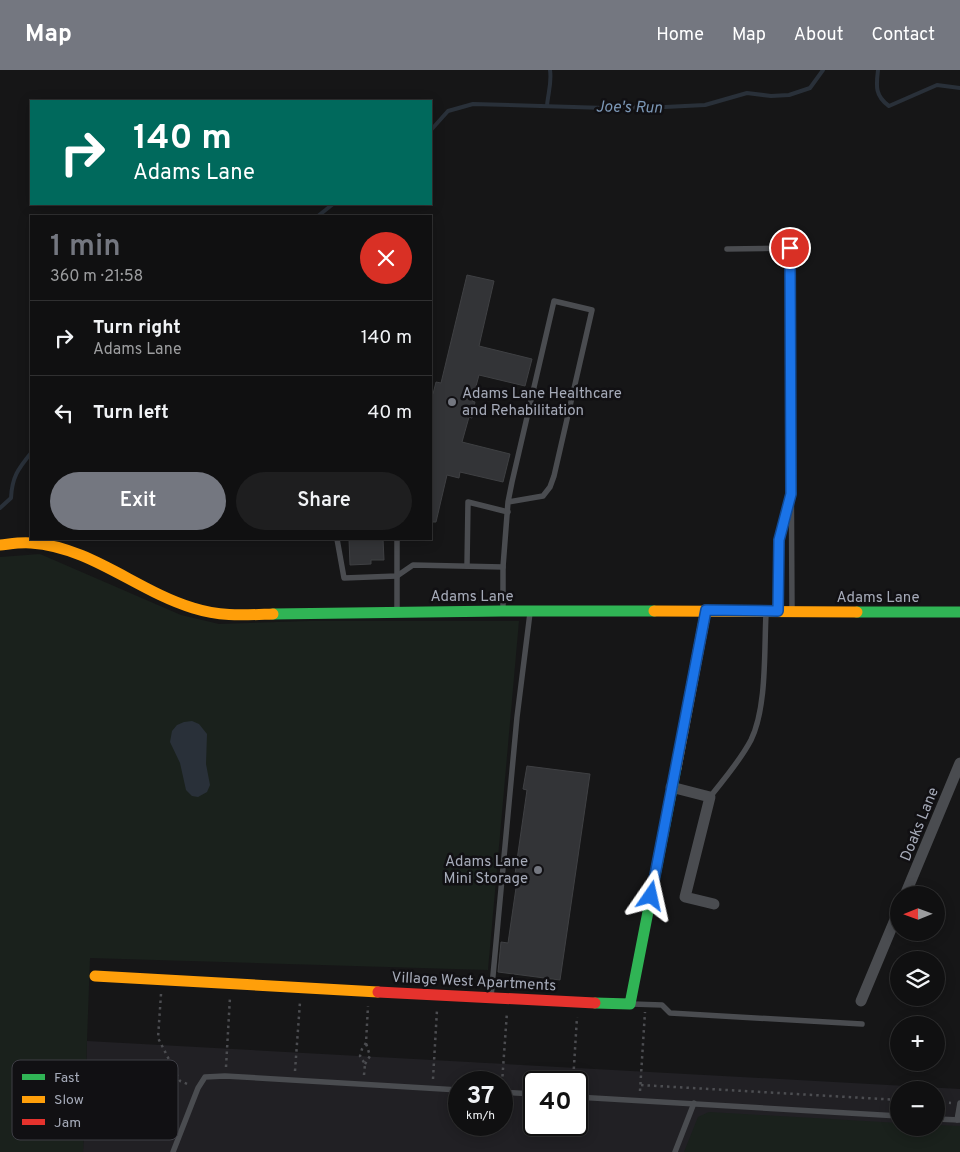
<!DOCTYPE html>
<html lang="en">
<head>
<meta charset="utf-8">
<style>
  body { margin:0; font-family:Overpass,sans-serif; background:#1e1e1f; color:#f1f3f6; height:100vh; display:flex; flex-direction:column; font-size:19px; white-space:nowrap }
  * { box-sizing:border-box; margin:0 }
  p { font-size:16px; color:#9c9d9f }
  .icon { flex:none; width:28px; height:28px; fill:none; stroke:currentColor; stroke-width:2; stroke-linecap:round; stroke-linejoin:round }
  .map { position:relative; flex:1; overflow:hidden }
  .panel { position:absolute; left:30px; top:145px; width:402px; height:325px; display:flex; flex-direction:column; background:#101011; border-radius:0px; box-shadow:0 2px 12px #0003,0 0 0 1px #303031 }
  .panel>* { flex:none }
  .banner { position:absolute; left:30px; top:30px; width:402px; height:105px; border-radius:0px; box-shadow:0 2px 12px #0003,0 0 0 1px #303031; background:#00695c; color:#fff; overflow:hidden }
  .needle { width:32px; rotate:269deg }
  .fabs { position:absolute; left:890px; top:816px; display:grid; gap:10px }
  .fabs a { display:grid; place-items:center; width:55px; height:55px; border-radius:50%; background:#101011; box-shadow:0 2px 12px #0003,0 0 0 1px #303031; font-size:25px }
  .speed { position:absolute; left:448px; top:1001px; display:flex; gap:10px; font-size:25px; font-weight:700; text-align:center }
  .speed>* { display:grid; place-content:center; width:65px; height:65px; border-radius:50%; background:#101011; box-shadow:0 2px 12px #0003,0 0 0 1px #303031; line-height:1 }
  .speed small { font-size:12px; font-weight:400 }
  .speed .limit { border:2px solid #111; border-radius:8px; background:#fff; color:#111 }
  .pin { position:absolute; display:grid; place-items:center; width:42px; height:42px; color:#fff; margin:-21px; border:2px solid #fff; border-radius:50%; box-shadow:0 1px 5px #0007 }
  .me { position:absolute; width:55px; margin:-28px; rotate:11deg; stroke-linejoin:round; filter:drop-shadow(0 0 4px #0008) }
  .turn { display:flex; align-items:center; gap:18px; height:105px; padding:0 20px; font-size:22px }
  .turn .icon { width:65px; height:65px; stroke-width:2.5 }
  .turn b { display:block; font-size:35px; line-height:42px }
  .round { display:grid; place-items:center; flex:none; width:52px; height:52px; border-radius:26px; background:#1e1e1f }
  .head { display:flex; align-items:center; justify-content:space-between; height:85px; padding:0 20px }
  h1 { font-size:30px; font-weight:600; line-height:38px; color:#747780 }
  .cta { display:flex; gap:10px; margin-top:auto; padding:10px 20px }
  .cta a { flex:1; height:58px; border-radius:30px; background:#747780; color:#fff; font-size:20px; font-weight:600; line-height:58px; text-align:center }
  .cta a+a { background:#1e1e1f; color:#f1f3f6 }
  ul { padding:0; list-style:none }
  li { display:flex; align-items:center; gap:15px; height:75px; padding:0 20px; border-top:1px solid #303031 }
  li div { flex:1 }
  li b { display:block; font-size:19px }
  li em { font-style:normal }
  header { display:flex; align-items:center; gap:30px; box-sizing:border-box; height:70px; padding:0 25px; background:#747780; color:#fff }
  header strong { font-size:24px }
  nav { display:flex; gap:28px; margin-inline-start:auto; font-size:18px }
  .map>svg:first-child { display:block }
  .built { fill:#212024; fill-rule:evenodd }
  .green { fill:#1a211c }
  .water { fill:#293039 }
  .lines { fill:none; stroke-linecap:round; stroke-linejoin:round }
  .stream { stroke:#293039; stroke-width:4 }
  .building { fill:#333437; stroke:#3f4043 }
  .path { stroke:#4c4d51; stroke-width:2.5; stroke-dasharray:2.5 4; stroke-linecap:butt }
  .lane { stroke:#4a4c50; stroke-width:5.5 }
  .street { stroke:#4a4c50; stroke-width:11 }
  .fast { stroke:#30b455; stroke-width:11 }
  .slow { stroke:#ff9f0a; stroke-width:11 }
  .jam { stroke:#e5322d; stroke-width:11 }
  .route-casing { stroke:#114b97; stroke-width:12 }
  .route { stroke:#1a73e8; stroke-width:9 }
  .poi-dot { fill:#747780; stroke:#111013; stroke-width:2 }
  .labels { text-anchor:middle; stroke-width:5; stroke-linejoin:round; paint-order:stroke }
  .poi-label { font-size:15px; fill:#a6abb9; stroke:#111013; text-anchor:start }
  .street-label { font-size:15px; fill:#a6abb9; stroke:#111013 }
  .water-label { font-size:16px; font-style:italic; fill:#7b97b6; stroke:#111013 }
  .key { fill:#111013; stroke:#3e3e45; stroke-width:1 }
  .key-label { font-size:14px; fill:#a6abb9 }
</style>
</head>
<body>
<header>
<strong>Map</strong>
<nav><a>Home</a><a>Map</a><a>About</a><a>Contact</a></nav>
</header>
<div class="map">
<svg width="960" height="1082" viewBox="0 0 960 1082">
  <rect width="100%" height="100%" fill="#161617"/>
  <path class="built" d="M87 971 960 1019V1082H83ZM459 1012H501V1055H459ZM534 1012H576V1055H534ZM899 1020H936V1058H899Z"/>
  <g class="green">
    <path d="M40 484 181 545 219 554 309 551H519L488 900 90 888 83 1082H0V487Z"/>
    <path d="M709 1042 899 1053V1058H936V1055L960 1056V1082H684L698 1047Z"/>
  </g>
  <path class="water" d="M192 651 199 654 207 664 206 694 210 715 207 722 198 727 192 726 186 720 180 693 170 672 172 661 177 655 184 652Z"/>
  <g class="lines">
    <g class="stream">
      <path d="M878 0C876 16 875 26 889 36L937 15 960 18"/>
      <path d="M547 36C548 23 552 13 550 0"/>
      <path d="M431 60 448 41 473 34 606 38 665 37 705 35 747 23 771 26 789 25 810 18 823 0"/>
      <path d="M318 146 333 134"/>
      <path d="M0 438 11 428C12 407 18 399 31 383"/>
    </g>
  </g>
  <g class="building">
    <path d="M467 205 494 211 479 276 532 289 525 316 479 305 472 331 475 332 472 348 469 347 462 372 510 384 503 412 460 402 459 408 447 405 436 452H431V324H433L436 312 441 313Z"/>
    <path d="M349 469H383L384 490H371V494L350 495Z"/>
    <path d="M527 696 590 704 560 910 498 902 501 872 508 873 517 811H514L527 720 523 719Z"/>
  </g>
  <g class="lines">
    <g class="path">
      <path d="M161 924 158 968 180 1011 190 1015"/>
      <path d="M365 994 370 986 366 973"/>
      <path d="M226 997 230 927"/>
      <path d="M295 1001 300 932"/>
      <path d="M364 1005 365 994 360 986 362 979 366 973 368 936"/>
      <path d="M433 1009 437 940"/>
      <path d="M573 1012 577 947"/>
      <path d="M502 1013 507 942"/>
      <path d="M641 1015 899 1030"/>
      <path d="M640 1021 645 942"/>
      <path d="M936 1032 951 1033"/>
    </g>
    <g class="lane">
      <path d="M727 179 790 178 792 539"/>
      <path d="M337 469 344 508 397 506 413 495 503 497"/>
      <path d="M397 469V542"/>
      <path d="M467 496 468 432 508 442"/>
      <path d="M503 538V497L508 432 543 426 550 417 554 406 592 240 554 231 512 412 508 432"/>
      <path d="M778 540 779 470 789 431"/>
      <path d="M710 727C724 709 740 691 751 670 767 637 764 581 766 544"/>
      <path d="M491 927 517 647 530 543"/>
      <path d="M632 934 662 935 670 943 862 954"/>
      <path d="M501 1022 534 1024"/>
      <path d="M576 1027 899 1046"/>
      <path d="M936 1049 960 1050"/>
      <path d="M957 1050 960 1033"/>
      <path d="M173 1082 198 1018 205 1007 225 1006 459 1020"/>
      <path d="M675 1082 694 1033"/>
    </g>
    <g class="street">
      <path d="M671 717 710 727 685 827 714 834"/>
      <path d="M905 825 960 693"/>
      <path d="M861 931 899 840"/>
    </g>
    <g class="fast">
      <path d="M857 542H960"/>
      <path d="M273 544 502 541H654"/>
      <path d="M595 933 630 934 676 698"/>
    </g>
    <g class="slow">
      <path d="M0 475C10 474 21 472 31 473 91 477 137 521 193 538 222 547 244 545 273 544"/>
      <path d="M654 541 857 542"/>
      <path d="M676 698 706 540"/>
      <path d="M95 906 378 922"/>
    </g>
    <path class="jam" d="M378 922 595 933"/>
  </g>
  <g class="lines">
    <g class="route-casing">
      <path id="route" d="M651 826 706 540 778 541 779 470 791 424 790 178"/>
    </g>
    <use href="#route" class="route"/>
  </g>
  <g class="poi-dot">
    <circle cx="452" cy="332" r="5"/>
    <circle cx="538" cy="800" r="5"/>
  </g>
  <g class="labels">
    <g class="poi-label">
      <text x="462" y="328">Adams Lane Healthcare<tspan x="462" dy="17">and Rehabilitation</tspan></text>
      <text x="528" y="796" text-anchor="end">Adams Lane<tspan x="528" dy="17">Mini Storage</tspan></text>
    </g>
    <g class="street-label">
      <text x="472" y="531">Adams Lane</text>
      <text x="878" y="532">Adams Lane</text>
      <text transform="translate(919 754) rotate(-68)" y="5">Doaks Lane</text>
      <text transform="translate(474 911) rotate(3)" y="5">Village West Apartments</text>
    </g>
    <g class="water-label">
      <text transform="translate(629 36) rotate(1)" y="6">Joe's Run</text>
    </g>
  </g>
  <rect x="12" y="990" width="166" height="80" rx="8" class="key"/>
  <rect x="22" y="1004" width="23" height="6" fill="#30b455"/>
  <rect x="22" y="1026" width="23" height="7" fill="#ff9f0a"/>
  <rect x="22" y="1049" width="23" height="6" fill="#e5322d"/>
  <g class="key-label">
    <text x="54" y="1012">Fast</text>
    <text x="54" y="1034">Slow</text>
    <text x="54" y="1057">Jam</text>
  </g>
</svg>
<div class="fabs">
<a><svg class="needle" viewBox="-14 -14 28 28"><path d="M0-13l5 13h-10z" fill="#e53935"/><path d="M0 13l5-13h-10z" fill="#9c9d9f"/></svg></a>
<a><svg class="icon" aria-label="layers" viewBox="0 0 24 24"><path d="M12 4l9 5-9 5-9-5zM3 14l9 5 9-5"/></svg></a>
<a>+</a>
<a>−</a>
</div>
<div class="speed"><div>37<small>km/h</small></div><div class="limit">40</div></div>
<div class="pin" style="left:790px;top:178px;background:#d93025"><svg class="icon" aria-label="arrive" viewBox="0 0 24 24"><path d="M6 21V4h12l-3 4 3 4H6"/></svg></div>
<svg class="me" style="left:651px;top:826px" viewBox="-20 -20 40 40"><path d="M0-17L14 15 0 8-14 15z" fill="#1a73e8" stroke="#fff" stroke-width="4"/></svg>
<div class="banner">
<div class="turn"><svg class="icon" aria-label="right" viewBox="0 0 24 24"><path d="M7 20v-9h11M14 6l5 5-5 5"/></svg><div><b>140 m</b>Adams Lane</div></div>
</div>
<section class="panel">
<div class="head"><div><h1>1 min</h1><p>360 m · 21:58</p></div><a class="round" style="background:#d93025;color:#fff"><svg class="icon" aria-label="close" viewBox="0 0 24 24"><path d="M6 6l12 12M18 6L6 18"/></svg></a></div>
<ul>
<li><svg class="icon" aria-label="right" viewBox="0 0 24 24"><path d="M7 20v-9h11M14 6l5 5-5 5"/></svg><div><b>Turn right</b><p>Adams Lane</p></div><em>140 m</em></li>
<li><svg class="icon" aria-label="left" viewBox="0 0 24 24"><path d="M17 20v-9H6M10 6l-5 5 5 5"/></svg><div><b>Turn left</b></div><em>40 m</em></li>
</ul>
<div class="cta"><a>Exit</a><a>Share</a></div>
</section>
</div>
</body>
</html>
